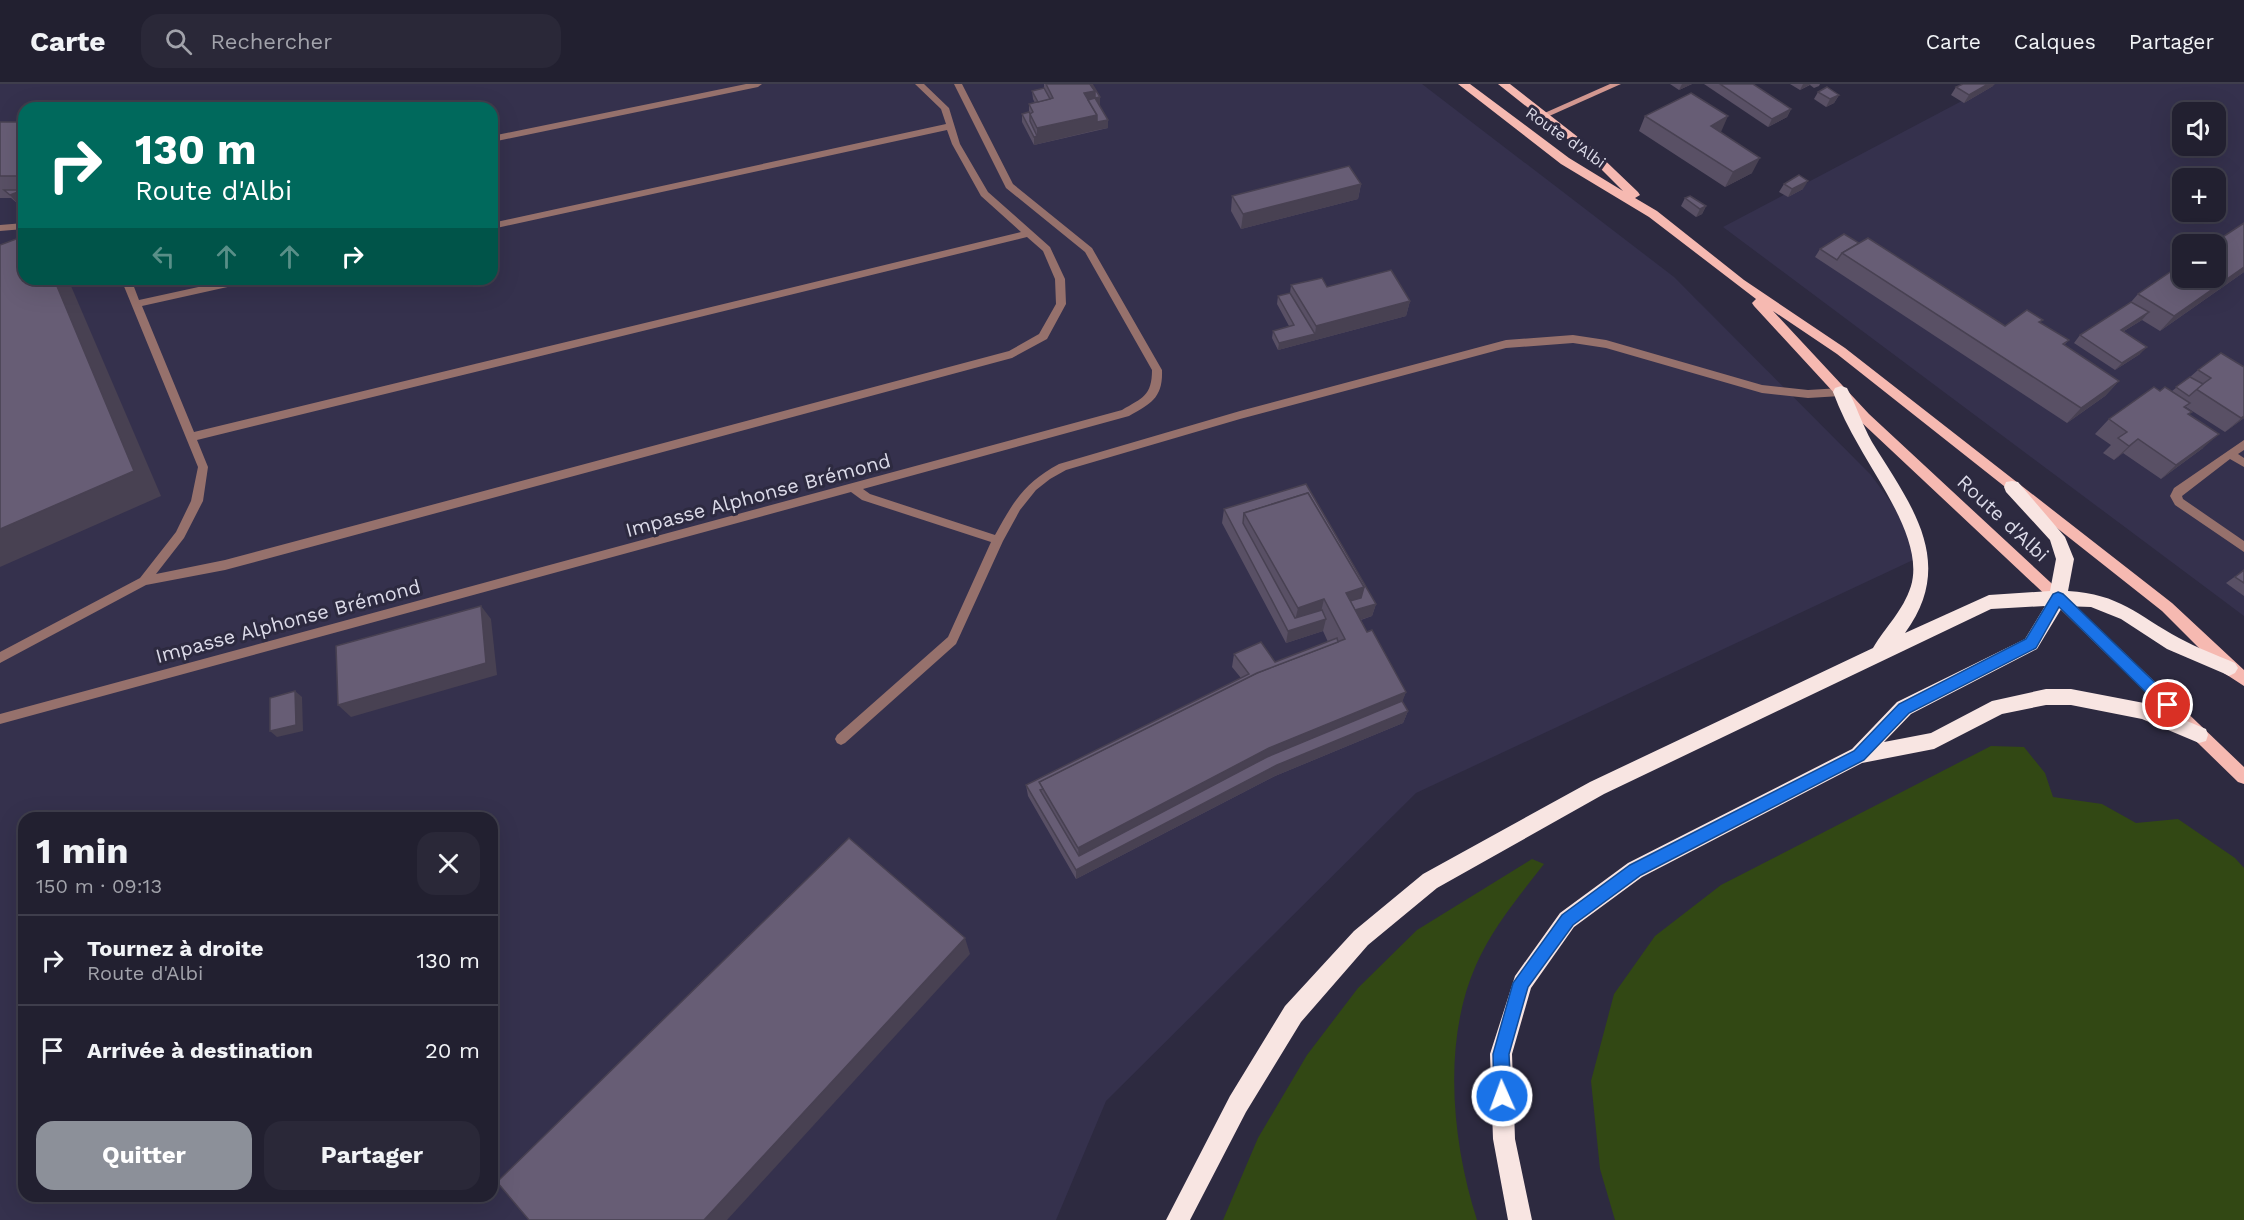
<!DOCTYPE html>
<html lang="fr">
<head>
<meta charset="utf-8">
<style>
  body { margin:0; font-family:"Work Sans",sans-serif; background:#2a2838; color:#f1f3f6; height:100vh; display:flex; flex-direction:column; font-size:22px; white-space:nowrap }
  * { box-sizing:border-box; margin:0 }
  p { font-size:20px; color:#a2a3ab }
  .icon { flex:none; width:33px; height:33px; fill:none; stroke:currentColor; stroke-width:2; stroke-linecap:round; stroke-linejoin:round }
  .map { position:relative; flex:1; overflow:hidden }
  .side { position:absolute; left:18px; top:728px; width:480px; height:390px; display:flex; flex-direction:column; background:#222030; border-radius:18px; box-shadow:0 6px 24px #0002,0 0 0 2px #3f3e4c }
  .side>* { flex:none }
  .guide { position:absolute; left:18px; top:18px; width:480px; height:183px; border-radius:18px; box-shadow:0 6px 24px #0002,0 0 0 2px #3f3e4c; background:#00695c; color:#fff; overflow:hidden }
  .tools { position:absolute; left:2172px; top:18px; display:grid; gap:12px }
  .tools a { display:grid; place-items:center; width:54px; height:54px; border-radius:12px; background:#222030; box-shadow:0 6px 24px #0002,0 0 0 2px #3f3e4c; font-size:30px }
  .pin { position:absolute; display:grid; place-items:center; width:51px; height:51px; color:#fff; margin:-26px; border:3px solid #fff; border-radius:50%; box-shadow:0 2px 6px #0007 }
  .me { position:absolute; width:66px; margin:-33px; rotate:358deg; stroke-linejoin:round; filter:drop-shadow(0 0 4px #0008) }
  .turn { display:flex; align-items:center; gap:21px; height:126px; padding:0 18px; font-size:27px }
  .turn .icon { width:78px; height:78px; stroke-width:2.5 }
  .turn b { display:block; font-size:42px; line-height:51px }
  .lanes { display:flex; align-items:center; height:57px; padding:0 18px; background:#0003; justify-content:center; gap:30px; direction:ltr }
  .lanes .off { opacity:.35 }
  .round { display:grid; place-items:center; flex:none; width:63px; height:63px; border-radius:18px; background:#2a2838 }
  .summary { display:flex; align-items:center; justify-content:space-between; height:102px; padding:0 18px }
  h1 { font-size:36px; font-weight:700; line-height:45px }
  .cta { display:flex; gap:12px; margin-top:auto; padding:12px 18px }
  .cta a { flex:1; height:69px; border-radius:18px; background:#8c9099; color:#fff; font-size:24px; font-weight:700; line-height:69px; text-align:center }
  .cta a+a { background:#2a2838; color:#f1f3f6 }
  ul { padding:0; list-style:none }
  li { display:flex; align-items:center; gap:18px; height:90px; padding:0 18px; border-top:2px solid #3f3e4c }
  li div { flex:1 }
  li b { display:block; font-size:22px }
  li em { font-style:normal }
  header { display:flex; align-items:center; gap:36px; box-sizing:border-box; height:84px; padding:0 30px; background:#222030; border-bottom:2px solid #3f3e4c }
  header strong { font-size:28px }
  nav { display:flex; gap:33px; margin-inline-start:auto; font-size:21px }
  .search { width:420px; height:54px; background:#2a2838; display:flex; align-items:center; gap:15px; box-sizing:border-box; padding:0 21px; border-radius:18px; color:#a2a3ab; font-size:22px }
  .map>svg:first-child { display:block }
  .built { fill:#35314d; fill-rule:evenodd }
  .green { fill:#324814 }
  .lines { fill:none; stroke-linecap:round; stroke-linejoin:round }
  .lane { fill:#96716c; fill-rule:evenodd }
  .secondary { fill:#d29790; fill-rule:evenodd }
  .primary { fill:#f6b9b1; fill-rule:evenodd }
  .highway { fill:#f8e5e2; fill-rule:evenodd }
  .wall { fill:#595065 }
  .shaded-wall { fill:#484152 }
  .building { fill:#675d75; stroke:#484152; stroke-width:1.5 }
  .route { fill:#1a73e8; stroke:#114b97; stroke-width:1.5 }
  .labels { text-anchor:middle; stroke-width:6; stroke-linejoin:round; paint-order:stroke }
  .far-street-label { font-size:16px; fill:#dcdbe9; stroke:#2d2a40 }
  .street-label { font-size:20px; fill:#dcdbe9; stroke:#2d2a40 }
</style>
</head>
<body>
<header>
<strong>Carte</strong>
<div class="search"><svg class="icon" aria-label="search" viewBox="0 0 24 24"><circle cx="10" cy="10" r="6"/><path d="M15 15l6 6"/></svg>Rechercher</div>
<nav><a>Carte</a><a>Calques</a><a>Partager</a></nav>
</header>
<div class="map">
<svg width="2244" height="1136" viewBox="0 0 2244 1136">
  <rect width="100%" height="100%" fill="#2d2a40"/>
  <g class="built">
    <path d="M0 0H1422L1674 193 1871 391 1928 469 1416 709 1106 1017 1056 1136H0ZM24 24H492V195H24ZM24 734H492V1112H24Z"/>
    <path d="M1994 0H2244V532L1723 143ZM2182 28H2216V62H2182ZM2182 94H2216V128H2182ZM2182 160H2216V194H2182Z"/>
  </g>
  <g class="green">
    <path d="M1991 662 2024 663 2045 689 2053 713 2102 720 2136 739 2178 735 2235 774 2244 784V1136H1615L1600 1085 1591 997 1614 910 1655 852 1721 801Z"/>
    <path d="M1532 775 1544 780C1519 812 1493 843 1476 881 1442 958 1452 1058 1477 1136H1223L1258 1054 1307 971 1358 904 1417 846Z"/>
  </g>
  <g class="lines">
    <g class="lane">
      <path d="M746 0H762L758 3 492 58V52Z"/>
      <path d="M915 0H924L949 24 960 60 988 108 1050 163 1065 195 1066 220 1047 255 1012 274 225 486 146 501 0 579V568L140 494 176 448 191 417 198 383 121 195H131L139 216 235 195H255L250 198 142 222 194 348 1021 148 981 112 952 60 947 46 492 145V139L946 40 941 25ZM1027 153 1043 167 1055 195 1056 220 1039 250 1009 267 225 476 156 490 184 454 203 417 208 383 197 356Z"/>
      <path d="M954 0H962L1013 100 1092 164 1162 286C1163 314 1151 319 1129 332L863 405 870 410 995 451C1013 418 1025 398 1059 380L1240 327 1506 256 1573 251 1606 256 1762 301 1808 306 1841 304 1846 308 1841 312 1808 314 1762 309 1606 264 1573 259 1506 264 1240 335 1066 386 1050 395 1036 406 1020 426 1003 457 956 560 845 659 841 661 837 659 835 655 837 651 948 553 991 458 862 416 851 408 0 640V630L1122 326C1142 314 1152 312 1152 286L1085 168 1006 104Z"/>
      <path d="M24 139V145L0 147V141Z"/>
      <path d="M2244 356V366L2238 370 2244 374V383L2230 375 2182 412 2183 415 2244 457V468L2175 421 2170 412 2174 404Z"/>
    </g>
    <path class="secondary" d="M1610 0H1621L1547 33H1541L1540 31Z"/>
    <path class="primary" d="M1458 0H1470L1569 74 1623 107 1584 68 1498 0H1510L1592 64 1638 108 1640 111 1635 114 1657 127 1744 196 1845 264 2172 519 2244 586V602L2224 589 2162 527 1837 270 1773 227 1869 330 2063 510 2244 683V700L2238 698 2053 518 1859 336 1754 222 1752 219 1756 215 1649 133 1561 80Z"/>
    <path class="highway" d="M1841 302 1847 304C1856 321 1862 340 1872 358 1911 421 1957 478 1905 549L1989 511 2050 507 2056 475 2050 456 2006 408 2004 403 2006 398 2012 397 2018 398 2065 453 2074 475 2068 507C2120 510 2137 531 2179 554 2197 564 2217 571 2235 579L2238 584 2235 589 2229 592 2223 589 2167 565 2121 535 2091 523 2063 522 2037 565 1911 630 1884 658 1931 649 1992 617 2046 605H2071L2144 619 2206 645 2208 651 2206 657 2199 659 2142 635 2071 621H2046L2002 630 1934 665 1862 679 1642 793 1574 843 1531 904 1512 970 1515 1055 1532 1136H1508L1493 1055 1490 970 1515 892 1560 829 1628 779 1852 665 1897 618 2025 555 2045 522 1991 525 1604 710 1437 804 1368 861 1301 938 1246 1028 1190 1136H1166L1230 1012 1285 922 1354 847 1423 790 1590 698 1873 564C1886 542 1903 527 1911 502 1924 458 1879 399 1859 362 1849 345 1840 327 1833 308L1835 304Z"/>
  </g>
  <g class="wall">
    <path d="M1044 0H1092L1099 21 1108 36V44L1034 61 1022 38V30L1029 28V20L1035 19 1033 15 1032 7 1044 4Z"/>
    <path d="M1670 0H1692L1679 6Z"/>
    <path d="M1704 0H1753L1791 25 1787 33 1768 43Z"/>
    <path d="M1790 0H1820L1819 2 1814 4 1810 1 1800 6Z"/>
    <path d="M1993 2 1964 19 1951 11 1956 3Z"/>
    <path d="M1818 8 1839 11 1834 19 1826 23 1814 15Z"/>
    <path d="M1645 32 1721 48H1720L1752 89 1725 103 1639 47Z"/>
    <path d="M0 38H24V117L17 119 11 114H0Z"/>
    <path d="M1361 100 1358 115 1241 145 1231 127 1232 112Z"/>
    <path d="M1784 100 1803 105 1788 113 1779 108Z"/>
    <path d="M1685 114 1706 122 1702 130 1696 133 1681 122Z"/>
    <path d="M1859 159 2005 242 2041 239 2069 256 2064 261 2119 297 2105 312 2067 339 1815 173 1820 165Z"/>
    <path d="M2244 188 2160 247 2142 236 2124 247 2140 270 2115 286 2074 259 2080 251 2131 218 2138 210Z"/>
    <path d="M1291 201 1327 203 1410 217 1406 232 1278 266 1272 254 1273 247 1289 242 1277 220 1278 212 1290 209Z"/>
    <path d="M2244 283V334L2225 348 2186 323H2185L2192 328 2189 330 2203 364 2161 395 2123 369 2114 376 2103 369 2111 361 2095 350 2109 335 2160 307H2172L2190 293 2198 286Z"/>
    <path d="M1306 400 1376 520 1372 532 1361 536 1367 548 1406 608 1402 617 1408 627 1403 639 1275 692 1076 795 1028 712 1026 701 1241 594 1232 583 1234 570 1275 578 1328 558 1323 547 1286 559 1222 439 1224 425Z"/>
    <path d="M2244 486V512L2226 499Z"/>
  </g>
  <g class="shaded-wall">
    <path d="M1682 0H1692L1679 6Z"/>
    <path d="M1803 0H1811L1800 6Z"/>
    <path d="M1988 0H1995L1993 2 1964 19 1969 11Z"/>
    <path d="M1095 7V22L1088 24 1084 9Z"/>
    <path d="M1839 11 1834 19 1826 23 1830 15Z"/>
    <path d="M1100 13V21L1095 22V14Z"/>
    <path d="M1791 25 1787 33 1768 43 1772 35Z"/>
    <path d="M1097 31V46L1034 61V53L1037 52V44Z"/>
    <path d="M1728 32 1721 48 1704 58 1711 42Z"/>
    <path d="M1108 36V44L1097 46V38Z"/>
    <path d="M1760 74 1752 89 1725 103 1733 88Z"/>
    <path d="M1808 97 1803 105 1788 113 1792 105Z"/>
    <path d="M1361 100 1358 115 1241 145 1243 130Z"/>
    <path d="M23 106 24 117 17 119 10 111Z"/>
    <path d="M1706 122 1702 130 1696 133 1700 125Z"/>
    <path d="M2244 183V188L2160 247 2174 232Z"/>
    <path d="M54 195H68L161 412 0 483V445Z"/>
    <path d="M1410 217 1406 232 1278 266 1279 259 1315 250 1316 242Z"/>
    <path d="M2149 228 2142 236 2114 253 2121 246Z"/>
    <path d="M2147 263 2140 270 2115 286 2122 279Z"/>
    <path d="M2119 297 2105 312 2067 339 2081 324Z"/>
    <path d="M2244 332V334L2225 348Z"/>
    <path d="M2219 350 2203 364 2161 395 2176 381Z"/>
    <path d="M2138 355 2123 369 2114 376 2129 362Z"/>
    <path d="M1364 503 1376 520 1372 532 1344 541 1346 509Z"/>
    <path d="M1324 515 1319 537 1326 535 1323 547 1286 559 1288 547 1293 545 1298 524Z"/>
    <path d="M481 522 491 535 497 591 351 633 338 621Z"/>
    <path d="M295 607 302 613 303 647 277 653 270 647Z"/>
    <path d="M1406 608 1398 629 1264 685 1080 782 1078 764 1269 664Z"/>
    <path d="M1408 627 1403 639 1275 692 1076 795V786L1277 681Z"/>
    <path d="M965 854 970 870 727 1136H704Z"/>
  </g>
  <g class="building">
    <path d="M1046 0H1090L1095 7 1084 9 1097 31 1037 44 1030 30 1033 28 1029 20 1053 14Z"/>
    <path d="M1090 0H1092L1100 13 1095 14V7Z"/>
    <path d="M1720 0H1753L1791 25 1772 35Z"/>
    <path d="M1963 0H1988L1969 11 1956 3Z"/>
    <path d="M1827 3 1839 11 1830 15 1818 8Z"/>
    <path d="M1044 4 1050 15 1038 18 1032 7Z"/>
    <path d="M1691 9 1728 32 1711 42 1760 74 1733 88 1645 32Z"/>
    <path d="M1095 14 1108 36 1097 38V31L1088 16Z"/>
    <path d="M1029 28 1030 30V37L1037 52 1034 53 1022 30Z"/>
    <rect x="0" y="38" width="24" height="54"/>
    <path d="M1349 82 1361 100 1243 130 1232 112Z"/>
    <path d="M1799 91 1808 97 1792 105 1784 100Z"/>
    <path d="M4 106H23L10 111Z"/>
    <path d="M1690 112 1706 122 1700 125 1685 114Z"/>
    <path d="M2244 139V183L2174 232 2138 210 2182 180V194H2216V160H2212Z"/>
    <path d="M1844 150 1859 159 1842 169 1837 176 1820 165Z"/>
    <path d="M24 152V195H54L134 387 0 445V161Z"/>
    <path d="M1868 154 2005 242 2027 226 2043 236 2039 238 2069 256 2063 260 2119 297 2081 324 1842 169Z"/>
    <path d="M1391 186 1410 217 1316 242 1291 201 1322 194 1327 203Z"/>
    <path d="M1290 209 1315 250 1279 259 1273 247 1294 241 1278 212Z"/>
    <path d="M2131 218 2149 228 2121 246 2147 263 2122 279 2080 251Z"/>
    <path d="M2221 269 2244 283V332L2241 334 2196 305 2211 294 2198 286Z"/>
    <path d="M2190 293 2203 300 2189 312 2176 303Z"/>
    <path d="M2154 303 2160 307 2165 303 2190 319 2184 323 2192 328 2188 330 2219 350 2176 381 2138 355 2129 362 2118 354 2127 348 2109 335Z"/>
    <path d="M1306 400 1376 520 1355 526 1350 517 1361 514 1364 503 1308 409 1244 429 1243 439 1295 534 1322 526 1326 535 1288 547 1224 425Z"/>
    <path d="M1308 409 1364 503 1346 509 1367 548 1372 546 1406 608 1269 664 1078 764 1039 698 1257 589 1345 555 1324 515 1298 524 1244 429Z"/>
    <path d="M2244 486V499L2235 493Z"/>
    <path d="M481 522 486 579 338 621 336 562Z"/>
    <path d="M1337 554 1338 558 1257 589 1039 698 1043 705 1040 706 1079 772 1267 673 1402 617 1408 627 1277 681 1076 786 1026 701 1249 590 1234 570 1261 558 1275 578Z"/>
    <path d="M295 607 296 641 270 647V614Z"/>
    <path d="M849 754 965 854 704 1136H529L497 1098Z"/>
  </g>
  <path class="route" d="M2058 508 2063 510 2173 616 2175 621 2173 625H2163L2059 523 2036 564 1909 629 1864 676 1641 791 1573 841 1528 903 1509 970 1511 1012 1508 1018 1502 1021 1496 1018 1494 1012 1493 970 1513 899 1562 831 1630 781 1854 667 1899 620 2026 555 2053 510Z"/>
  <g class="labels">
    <g class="far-street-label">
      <text transform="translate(1566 53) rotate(35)" y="6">Route d'Albi</text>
    </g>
    <g class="street-label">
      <text transform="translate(758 411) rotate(-15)" y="7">Impasse Alphonse Brémond</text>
      <text transform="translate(2003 434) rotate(43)" y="7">Route d'Albi</text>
      <text transform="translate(288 537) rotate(-15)" y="7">Impasse Alphonse Brémond</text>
    </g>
  </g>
</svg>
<div class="tools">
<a><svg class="icon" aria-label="sound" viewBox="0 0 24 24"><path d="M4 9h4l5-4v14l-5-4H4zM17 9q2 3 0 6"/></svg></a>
<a>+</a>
<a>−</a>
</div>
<div class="pin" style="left:2168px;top:621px;background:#d93025"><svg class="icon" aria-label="arrive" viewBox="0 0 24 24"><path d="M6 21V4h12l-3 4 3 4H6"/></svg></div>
<svg class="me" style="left:1502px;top:1012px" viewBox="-20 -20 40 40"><circle r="17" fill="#1a73e8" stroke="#fff" stroke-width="3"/><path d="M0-11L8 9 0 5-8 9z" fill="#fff"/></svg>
<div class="guide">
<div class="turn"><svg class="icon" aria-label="right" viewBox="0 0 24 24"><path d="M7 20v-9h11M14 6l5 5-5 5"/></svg><div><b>130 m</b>Route d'Albi</div></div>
<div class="lanes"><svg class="icon off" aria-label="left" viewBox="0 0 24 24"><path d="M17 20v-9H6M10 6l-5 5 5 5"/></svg><svg class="icon off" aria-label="ahead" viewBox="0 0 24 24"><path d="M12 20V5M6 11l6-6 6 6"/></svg><svg class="icon off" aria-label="ahead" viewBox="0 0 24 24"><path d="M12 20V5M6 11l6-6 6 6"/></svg><svg class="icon" aria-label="right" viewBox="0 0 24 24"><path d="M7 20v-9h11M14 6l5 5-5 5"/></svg></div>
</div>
<section class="side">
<div class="summary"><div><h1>1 min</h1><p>150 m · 09:13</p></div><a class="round"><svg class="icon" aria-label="close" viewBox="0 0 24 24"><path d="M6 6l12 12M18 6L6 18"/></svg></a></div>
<ul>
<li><svg class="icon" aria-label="right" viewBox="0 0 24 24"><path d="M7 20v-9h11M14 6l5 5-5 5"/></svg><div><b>Tournez à droite</b><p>Route d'Albi</p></div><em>130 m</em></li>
<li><svg class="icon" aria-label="arrive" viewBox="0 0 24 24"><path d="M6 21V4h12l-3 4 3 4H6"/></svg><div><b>Arrivée à destination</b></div><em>20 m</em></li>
</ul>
<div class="cta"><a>Quitter</a><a>Partager</a></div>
</section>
</div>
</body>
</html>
